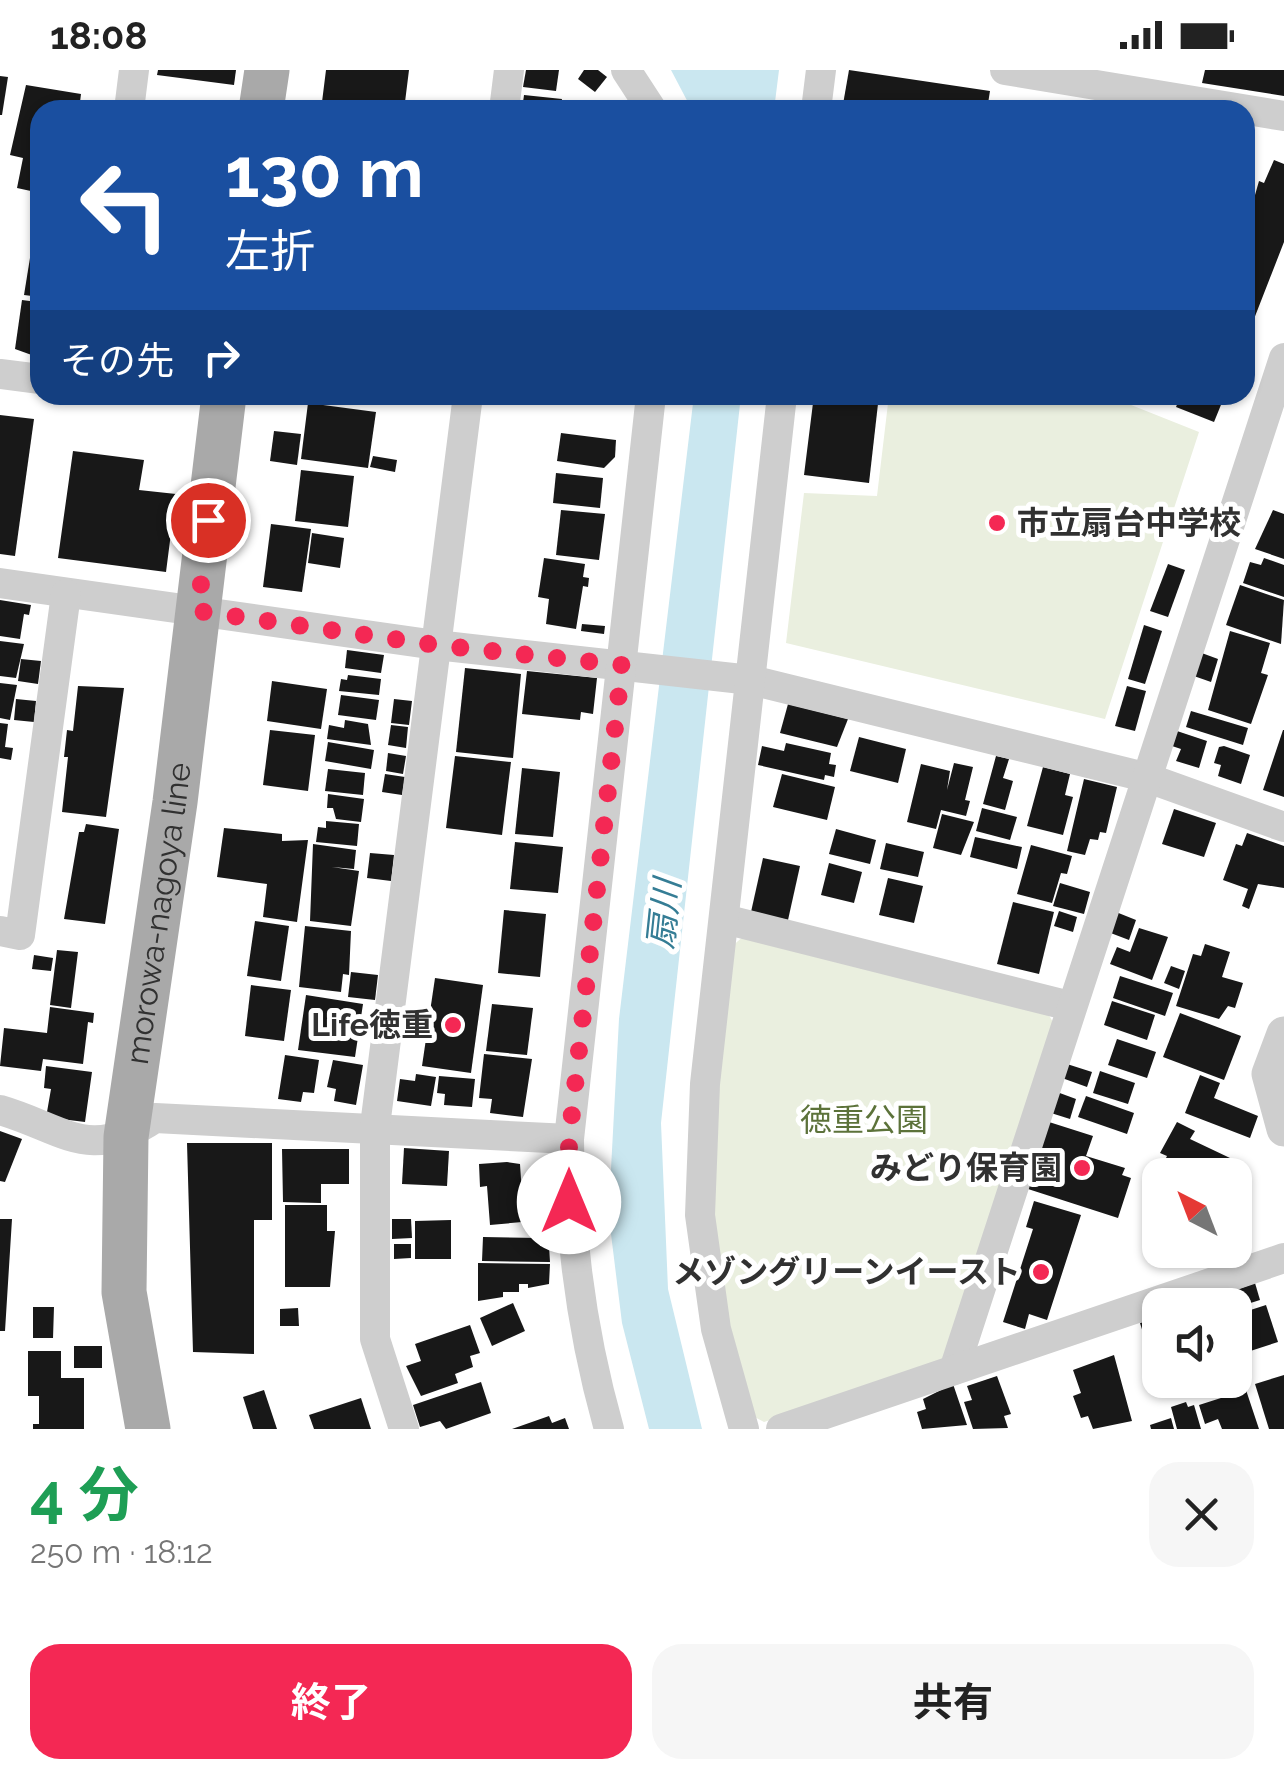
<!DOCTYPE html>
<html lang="ja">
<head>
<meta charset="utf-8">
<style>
  body { margin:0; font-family:Raleway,"Noto Sans JP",sans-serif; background:#f6f6f6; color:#222; height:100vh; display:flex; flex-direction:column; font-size:38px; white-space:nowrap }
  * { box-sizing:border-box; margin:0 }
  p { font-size:32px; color:#767676 }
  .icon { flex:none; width:55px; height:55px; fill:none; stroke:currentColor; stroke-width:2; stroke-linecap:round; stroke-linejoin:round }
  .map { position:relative; height:1359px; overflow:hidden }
  .details { display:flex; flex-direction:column; background:#fff; flex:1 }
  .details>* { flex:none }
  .banner { position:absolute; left:30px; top:30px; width:1225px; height:305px; border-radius:30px; box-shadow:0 2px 8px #0004; background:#1a4fa0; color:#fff; overflow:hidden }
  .needle { width:65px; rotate:318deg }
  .controls { position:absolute; left:1142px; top:1088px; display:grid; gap:20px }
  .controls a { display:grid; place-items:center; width:110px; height:110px; border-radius:20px; background:#fff; box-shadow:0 2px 8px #0004; font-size:50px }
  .pin { position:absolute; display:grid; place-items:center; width:85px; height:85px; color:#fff; margin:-42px; border:5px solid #fff; border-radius:50%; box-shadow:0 2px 10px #0007 }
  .me { position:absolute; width:110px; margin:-55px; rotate:0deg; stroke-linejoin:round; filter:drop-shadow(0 0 8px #0008) }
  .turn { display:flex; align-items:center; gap:35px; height:210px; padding:0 30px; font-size:45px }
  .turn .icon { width:130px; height:130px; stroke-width:2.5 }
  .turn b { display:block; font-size:70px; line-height:85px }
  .then { display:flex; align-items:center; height:95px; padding:0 30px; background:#0003; gap:20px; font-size:38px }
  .round { display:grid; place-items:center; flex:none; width:105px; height:105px; border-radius:30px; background:#f6f6f6 }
  .headline { display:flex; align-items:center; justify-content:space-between; height:170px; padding:0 30px }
  h1 { font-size:60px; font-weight:700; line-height:75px; color:#1e9e55 }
  .cta { display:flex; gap:20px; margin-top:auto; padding:20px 30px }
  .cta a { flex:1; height:115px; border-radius:30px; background:#f42854; color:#fff; font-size:40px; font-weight:700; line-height:115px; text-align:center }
  .cta a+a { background:#f6f6f6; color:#222 }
  .status { display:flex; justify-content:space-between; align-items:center; height:70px; padding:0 50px; background:#fff; direction:ltr }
  .status svg { height:28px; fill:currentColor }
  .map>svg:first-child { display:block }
  .green { fill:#eaefdf }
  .water { fill:#cae7f0 }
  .building { fill:#181818 }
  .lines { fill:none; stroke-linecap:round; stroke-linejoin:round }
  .minor { stroke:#cecece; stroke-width:30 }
  .tertiary { stroke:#cecece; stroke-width:35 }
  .primary { stroke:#a9a9a9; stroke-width:45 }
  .route { stroke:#f42854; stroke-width:18; stroke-dasharray:0 32.4 }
  .poi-dot { fill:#f42854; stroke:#fff; stroke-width:4 }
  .labels { text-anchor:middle; stroke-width:10; stroke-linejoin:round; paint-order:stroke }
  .poi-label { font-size:32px; font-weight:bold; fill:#313131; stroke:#fff; text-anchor:end }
  .street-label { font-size:32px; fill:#313131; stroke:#fff }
  .park-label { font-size:32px; fill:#5c723a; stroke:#fff }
  .water-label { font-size:35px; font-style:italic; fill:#357d95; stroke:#fff }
</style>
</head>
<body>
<div class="status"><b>18:08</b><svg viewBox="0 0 49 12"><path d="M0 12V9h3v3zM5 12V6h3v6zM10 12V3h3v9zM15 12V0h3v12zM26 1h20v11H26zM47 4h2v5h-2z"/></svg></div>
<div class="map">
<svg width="1284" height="1359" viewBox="0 0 1284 1359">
  <rect width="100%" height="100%" fill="#fff"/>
  <g class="green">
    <path d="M889 325H1106L1199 362 1105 649 786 573 804 423 877 426Z"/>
    <path d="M744 866 1045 939 1053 952 948 1285 936 1295 764 1352 749 1344 729 1269 710 1107 731 877Z"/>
  </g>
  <g class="water">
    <path d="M671 0H779L774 40H692Z"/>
    <path d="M694 325H741L661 1053 668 1219 702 1359H649L622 1253 611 1164V1099L619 949Z"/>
  </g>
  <g class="building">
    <path d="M158 0H236L234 15 157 5Z"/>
    <path d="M326 0H409L404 40H321Z"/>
    <path d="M526 0H559L556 21 523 17Z"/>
    <path d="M584 0H598L607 7 595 22 578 9Z"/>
    <path d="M849 0 990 21 987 40H842Z"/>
    <path d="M1205 0H1284V26L1202 13Z"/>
    <path d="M0 6 8 7 2 45H0Z"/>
    <path d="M26 15 81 24 79 40H40V123L17 118 23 88 10 85Z"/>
    <path d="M524 25 562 29 560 40H522Z"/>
    <path d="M619 30 620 37 637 33 638 40H578Z"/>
    <path d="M1274 90 1284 94V172L1245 272V160L1259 111 1264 113Z"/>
    <path d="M30 188 40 189V227L24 225Z"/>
    <path d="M22 230 37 232 40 239V288L15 279Z"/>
    <path d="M814 325H879L869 413 804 405Z"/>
    <path d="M1181 325H1225L1214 352 1176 337Z"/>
    <path d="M308 333 376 342 368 398 301 389Z"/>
    <path d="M0 345 34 349 15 486 0 484Z"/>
    <path d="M274 361 301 364 297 395 270 391Z"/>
    <path d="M561 363 616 370 615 387 604 398 557 391Z"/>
    <path d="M73 381 144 390 139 420 176 424 166 502 58 488Z"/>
    <path d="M373 386 397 390 395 402 370 397Z"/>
    <path d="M301 400 354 406 348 457 295 451Z"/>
    <path d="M556 403 603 408 600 438 553 433Z"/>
    <path d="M561 440 605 444 599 490 556 485Z"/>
    <path d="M1273 440 1284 444V489L1255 479Z"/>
    <path d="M271 454 311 459 302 522 263 517Z"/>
    <path d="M312 463 344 468 340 498 308 493Z"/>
    <path d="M544 488 585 494 583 507 589 508 588 517 583 516 576 559 546 554 549 529 538 527Z"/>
    <path d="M1264 488 1284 495V527L1243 513 1250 492 1261 495Z"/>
    <path d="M1168 494 1185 500 1168 547 1150 541Z"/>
    <path d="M1240 515 1284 530 1281 574 1226 555Z"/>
    <path d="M0 530 31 535 29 545 24 544 20 569 0 566Z"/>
    <path d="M582 554 605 556 604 564 581 561Z"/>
    <path d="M1144 555 1162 561 1145 614 1128 609Z"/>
    <path d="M1230 561 1270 573 1261 603 1268 605 1251 654 1208 640Z"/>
    <path d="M0 571 24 574 16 608 0 606Z"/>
    <path d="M347 580 384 585 381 603 345 598Z"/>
    <path d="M1199 582 1218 589 1211 612 1191 605Z"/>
    <path d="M21 589 41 591 38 614 18 611Z"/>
    <path d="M465 598 521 604 513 688 456 682Z"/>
    <path d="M527 601 597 608 593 644 581 642 580 650 522 644Z"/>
    <path d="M348 605 381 609 379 625 339 621 341 609 347 610Z"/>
    <path d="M272 611 327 619 321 659 267 651Z"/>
    <path d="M0 613 17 615 10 650 0 648Z"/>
    <path d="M78 616 124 618 106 747 62 742 68 687H64L67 660 73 661Z"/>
    <path d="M1127 616 1146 621 1135 661 1115 656Z"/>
    <path d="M341 625 379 630 376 650 338 645Z"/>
    <path d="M16 629 36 631 34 652 14 650Z"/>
    <path d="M394 629 412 631 409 655 391 653Z"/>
    <path d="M788 634 848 649 837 677 780 663Z"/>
    <path d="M1191 641 1248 658 1243 675 1186 657Z"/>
    <path d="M345 650 368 654 371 675 327 669 329 655 344 658Z"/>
    <path d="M0 653 8 654 5 677 13 678 11 690 0 688Z"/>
    <path d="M391 655 408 657 406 678 388 675Z"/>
    <path d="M270 660 315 665 308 721 263 715Z"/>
    <path d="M1283 660H1284V727L1263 720Z"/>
    <path d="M1177 661 1207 671 1199 698 1176 691 1181 679 1172 676Z"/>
    <path d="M859 667 906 679 898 713 850 701Z"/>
    <path d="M328 672 374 680 371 699 325 691Z"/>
    <path d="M786 673 831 683 829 694 836 695 834 707 825 705 824 710 758 695 762 676 784 681Z"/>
    <path d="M1224 676 1250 685 1241 714 1218 706 1221 695 1214 693 1219 677Z"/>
    <path d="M388 683 406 686 403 704 386 701Z"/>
    <path d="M455 686 511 692 502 765 446 758Z"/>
    <path d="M996 686 1009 689 1003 708 1013 711 1005 740 983 734Z"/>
    <path d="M954 693 973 697 965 730 970 731 966 746 941 740 936 759 907 752 921 694 950 701 947 720Z"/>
    <path d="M1043 697 1070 704 1065 725 1073 727 1063 765 1027 756Z"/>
    <path d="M522 698 560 702 553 767 515 764Z"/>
    <path d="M328 699 365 703 363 725 325 721Z"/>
    <path d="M385 704 405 707 402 725 382 722Z"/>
    <path d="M782 704 835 717 827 750 773 737Z"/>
    <path d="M1084 709 1117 717 1106 763 1100 762 1098 770 1090 769 1085 785 1067 781Z"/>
    <path d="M328 724 364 729 361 752 336 749 333 738H327Z"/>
    <path d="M982 738 1017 747 1010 770 976 761Z"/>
    <path d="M1174 739 1216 753 1204 787 1162 774Z"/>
    <path d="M942 744 974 752 961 785 933 778Z"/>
    <path d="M326 751 359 754 357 776 316 772 318 757 326 758Z"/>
    <path d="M86 754 119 759 105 854 64 849 79 762H84Z"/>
    <path d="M224 758 282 764V771L308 770 297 852 263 847 267 814 217 807Z"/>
    <path d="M836 759 876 770 870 794 829 784Z"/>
    <path d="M1247 763 1284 776V818L1258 814 1249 839 1242 836 1248 819 1223 810 1236 774 1242 776Z"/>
    <path d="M975 767 1022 777 1017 799 970 787Z"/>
    <path d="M515 772 563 777 558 823 510 819Z"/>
    <path d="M886 773 924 782 918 807 880 799Z"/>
    <path d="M313 774 356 780 354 799 332 797 359 801 351 856 310 851Z"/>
    <path d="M1031 775 1072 786 1067 804 1061 803 1052 833 1017 824Z"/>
    <path d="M370 783 394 785 391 811 367 808Z"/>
    <path d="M763 788 800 796 788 850 751 842Z"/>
    <path d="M829 793 862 802 854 833 821 825Z"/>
    <path d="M888 808 923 816 914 853 879 845Z"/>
    <path d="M1060 813 1090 822 1084 844 1053 836Z"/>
    <path d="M1013 832 1054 842 1039 904 997 894Z"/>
    <path d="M504 840 546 844 540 907 498 903Z"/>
    <path d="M1059 841 1077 847 1073 862 1054 856Z"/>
    <path d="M1116 842 1136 850 1129 870 1108 862Z"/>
    <path d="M255 851 289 856 281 911 247 906Z"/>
    <path d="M305 856 351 861 349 905 343 904 341 922 299 917Z"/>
    <path d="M1139 858 1168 867 1152 910 1110 894 1117 877 1130 882Z"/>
    <path d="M1205 874 1230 882 1222 907 1243 913 1235 938 1228 936 1219 949 1176 936 1193 884 1201 886Z"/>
    <path d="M57 880 78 882 71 938 50 935Z"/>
    <path d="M34 885 53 888 51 901 32 899Z"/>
    <path d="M1171 896 1185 901 1179 919 1164 913Z"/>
    <path d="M351 902 378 905 375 930 348 927Z"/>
    <path d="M1120 906 1173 923 1165 946 1113 928Z"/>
    <path d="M435 908 483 915 471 1003 422 996Z"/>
    <path d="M251 915 291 920 284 971 245 966Z"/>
    <path d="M306 925 363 934 355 987 298 980Z"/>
    <path d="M1112 931 1155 945 1147 970 1104 955Z"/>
    <path d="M492 934 533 938 527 985 486 981Z"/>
    <path d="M50 937 94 943 93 953 88 952 83 994 43 989 41 1001 0 996 4 958 47 963Z"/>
    <path d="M1180 943 1241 966 1224 1010 1163 987Z"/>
    <path d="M1117 969 1156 982 1147 1008 1108 995Z"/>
    <path d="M484 984 532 989 523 1047 490 1043 492 1029 479 1028Z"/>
    <path d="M285 985 319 990 314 1023 303 1022 301 1032 278 1029Z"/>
    <path d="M333 990 363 995 356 1035 334 1031 336 1019 327 1017Z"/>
    <path d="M1067 994 1092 1002 1087 1017 1062 1008Z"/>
    <path d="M46 996 92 1002 85 1052 61 1049 47 1042 51 1019 44 1018Z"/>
    <path d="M1100 1001 1135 1013 1128 1034 1093 1023Z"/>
    <path d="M416 1004 436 1007 431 1036 397 1031 400 1009 415 1011Z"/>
    <path d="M1200 1005 1220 1013 1214 1028 1258 1046 1250 1068 1185 1043Z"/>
    <path d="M439 1006 475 1009 472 1037 444 1035 445 1024 437 1023Z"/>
    <path d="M1057 1022 1076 1029 1070 1049 1051 1043Z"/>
    <path d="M1086 1026 1134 1043 1127 1064 1078 1047Z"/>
    <path d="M1049 1052 1093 1066 1086 1086 1125 1098 1122 1105 1131 1108 1118 1148 1028 1119Z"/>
    <path d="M1177 1052 1195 1061 1190 1069 1230 1088 1221 1105H1160V1112L1155 1110 1167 1086 1160 1083Z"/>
    <path d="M0 1061 22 1069 5 1112 0 1111Z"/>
    <path d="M187 1073H272V1150H254V1284L193 1282Z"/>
    <path d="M404 1078 449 1081 447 1116 402 1114Z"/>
    <path d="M282 1079H349V1114H321V1133L283 1132Z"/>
    <path d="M507 1092 520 1094 522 1124H527L528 1138 522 1139V1152L490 1155 487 1116 480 1117 479 1094Z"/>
    <path d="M1034 1131 1081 1145 1047 1250 1029 1244 1025 1259 1003 1252 1033 1159 1026 1157Z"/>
    <path d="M285 1135H327V1161H335L330 1217H285Z"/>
    <path d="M0 1149H12L5 1261H0Z"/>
    <path d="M392 1149H411L412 1168 392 1169Z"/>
    <path d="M451 1150V1189H415V1151Z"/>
    <path d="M483 1167 540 1168V1176H549L550 1192 482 1191Z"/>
    <path d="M1157 1170 1160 1180H1187L1181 1192 1153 1178Z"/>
    <path d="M394 1174H411V1188L394 1189Z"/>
    <path d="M478 1193 550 1194 549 1214 528 1218V1214H519V1222H503V1227L478 1231Z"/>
    <path d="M1255 1213 1260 1230 1241 1236 1236 1220Z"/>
    <path d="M513 1233 525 1261 492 1276 480 1248Z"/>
    <path d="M1266 1235 1278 1272 1238 1285 1235 1245Z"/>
    <path d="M33 1237H54L53 1268H33Z"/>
    <path d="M298 1238 299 1256H280V1239Z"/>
    <path d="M1160 1247V1278L1149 1282 1140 1253Z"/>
    <path d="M470 1255 480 1283 470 1286 473 1297 455 1304 458 1313 421 1326 406 1296 421 1291 415 1274Z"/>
    <rect x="74" y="1276" width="28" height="22"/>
    <path d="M28 1281H61V1308H84V1359H33V1354H39V1326H28Z"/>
    <path d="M1114 1285 1132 1351 1093 1359 1088 1346 1081 1348 1073 1326 1081 1323 1073 1300Z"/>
    <path d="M1284 1305V1359H1269L1255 1314Z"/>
    <path d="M997 1306 1011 1344 1004 1346 1008 1358 973 1359 964 1332 972 1330 967 1316Z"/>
    <path d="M1163 1310H1196L1198 1315 1167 1325Z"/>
    <path d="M481 1312 491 1343 446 1359 440 1351 420 1357 413 1335Z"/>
    <path d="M953 1314 967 1355 922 1359 917 1342 926 1339 923 1329Z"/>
    <path d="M264 1320 277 1359H253L243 1327Z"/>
    <path d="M1246 1320 1259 1359H1222L1218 1349 1205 1354 1199 1335Z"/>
    <path d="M361 1328 371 1359H314L309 1345Z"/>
    <path d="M1186 1332 1188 1337 1194 1335 1201 1359H1177L1171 1337Z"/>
    <path d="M549 1346 552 1353 565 1348 569 1359H512Z"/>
    <path d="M1171 1348 1174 1359H1151L1150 1355Z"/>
  </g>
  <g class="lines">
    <g class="minor">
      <path d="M626 0 652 40"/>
      <path d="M1005 0 1284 46"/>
      <path d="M129 40 134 0"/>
      <path d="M504 40 509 0"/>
      <path d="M816 40 821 0"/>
      <path d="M0 304 40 309"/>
      <path d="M0 513 436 575 751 610 1145 707 1284 757"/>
      <path d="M724 849 1070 936"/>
      <path d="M0 861 20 865 66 524"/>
      <path d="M0 1040C65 1059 88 1093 155 1048L569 1069"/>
      <path d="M954 1300 1284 288"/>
      <path d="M404 1359 375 1269V1056L468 325"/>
      <path d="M609 1359C582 1264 569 1169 569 1069L651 325"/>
      <path d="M744 1359 716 1259 700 1145 705 1014 782 325"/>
      <path d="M781 1359 1284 1188"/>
    </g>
    <path class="tertiary" d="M1284 964 1269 1004 1284 1059"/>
    <g class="primary">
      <path d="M261 40 267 0"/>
      <path id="s1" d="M148 1359 124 1222 126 1067 175 732 224 325"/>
    </g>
  </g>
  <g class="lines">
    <path class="route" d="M208 450 198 541 436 575 622 595 569 1070V1132"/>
  </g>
  <g class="poi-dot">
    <circle cx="997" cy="453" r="10"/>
    <circle cx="453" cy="955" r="10"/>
    <circle cx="1082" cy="1098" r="10"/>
    <circle cx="1041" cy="1202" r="10"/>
  </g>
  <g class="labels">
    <g class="poi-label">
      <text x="1017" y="464" text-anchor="start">市立扇台中学校</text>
      <text x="433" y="966">Life徳重</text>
      <text x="1062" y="1109">みどり保育園</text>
      <text x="1021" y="1213">メゾングリーンイースト</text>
    </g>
    <g class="street-label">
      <text dy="11" stroke="none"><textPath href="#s1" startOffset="520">morowa-nagoya line</textPath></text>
    </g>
    <g class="park-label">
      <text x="864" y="1061">徳重公園</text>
    </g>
    <g class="water-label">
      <text transform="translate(664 844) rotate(-84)" y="12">扇川</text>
    </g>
  </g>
</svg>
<div class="controls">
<a><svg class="needle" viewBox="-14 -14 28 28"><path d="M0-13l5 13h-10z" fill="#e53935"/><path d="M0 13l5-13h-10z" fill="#767676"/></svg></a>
<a><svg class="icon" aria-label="sound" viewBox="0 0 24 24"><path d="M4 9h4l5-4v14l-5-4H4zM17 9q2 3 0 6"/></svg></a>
</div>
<div class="pin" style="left:208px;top:450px;background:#d93025"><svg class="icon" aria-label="arrive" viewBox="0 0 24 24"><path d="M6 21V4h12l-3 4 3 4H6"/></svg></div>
<svg class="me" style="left:569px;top:1132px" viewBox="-20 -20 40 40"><circle r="19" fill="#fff"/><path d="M0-13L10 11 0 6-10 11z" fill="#f42854"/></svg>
<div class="banner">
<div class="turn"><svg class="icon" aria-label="left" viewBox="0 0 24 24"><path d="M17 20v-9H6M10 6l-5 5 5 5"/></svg><div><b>130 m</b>左折</div></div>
<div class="then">その先<svg class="icon" aria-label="right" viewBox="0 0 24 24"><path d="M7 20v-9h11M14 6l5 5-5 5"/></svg></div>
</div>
</div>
<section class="details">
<div class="headline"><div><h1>4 分</h1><p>250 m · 18:12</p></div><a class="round"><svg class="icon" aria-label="close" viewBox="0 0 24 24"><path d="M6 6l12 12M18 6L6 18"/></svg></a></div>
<div class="cta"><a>終了</a><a>共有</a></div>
</section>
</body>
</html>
